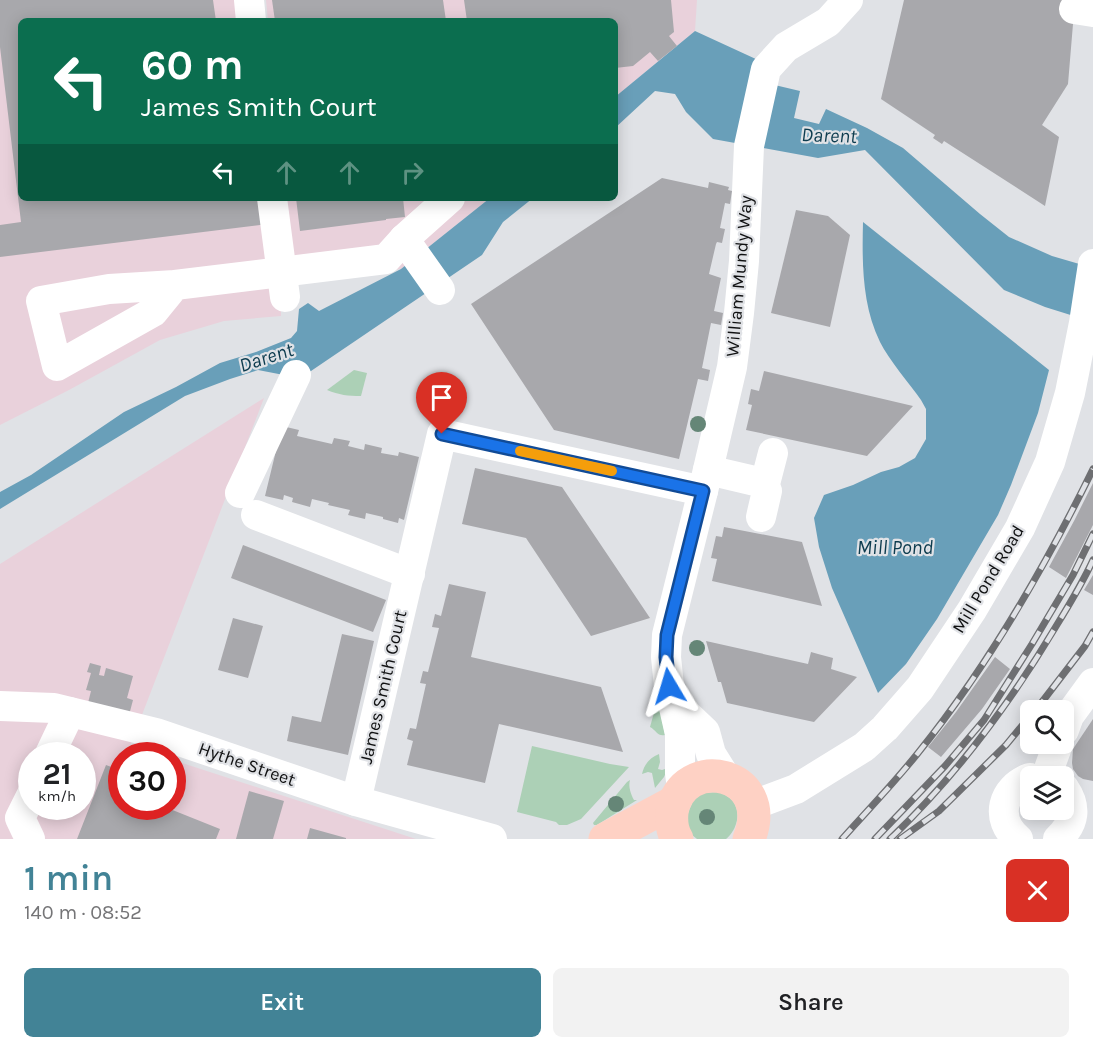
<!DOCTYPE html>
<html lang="en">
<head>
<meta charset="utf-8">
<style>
  body { margin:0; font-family:Karla,sans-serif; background:#f2f2f2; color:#202124; height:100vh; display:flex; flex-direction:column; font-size:22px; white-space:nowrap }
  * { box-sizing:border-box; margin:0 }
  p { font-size:20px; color:#757577 }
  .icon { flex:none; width:33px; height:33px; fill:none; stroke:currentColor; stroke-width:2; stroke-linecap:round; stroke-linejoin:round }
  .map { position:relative; height:839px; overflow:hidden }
  .details { display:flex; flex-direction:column; background:#fff; flex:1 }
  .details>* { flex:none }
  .banner { position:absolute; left:18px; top:18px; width:600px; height:183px; border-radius:9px; box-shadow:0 3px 15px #0003; background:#0b6e4f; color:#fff; overflow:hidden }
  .controls { position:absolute; left:1020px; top:700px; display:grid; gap:12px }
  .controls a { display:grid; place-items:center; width:54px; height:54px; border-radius:9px; background:#fff; box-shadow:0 3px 15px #0003; font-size:30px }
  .speed { position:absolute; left:18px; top:742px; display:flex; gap:12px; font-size:30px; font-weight:700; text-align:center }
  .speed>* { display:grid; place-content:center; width:78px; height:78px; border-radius:50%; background:#fff; box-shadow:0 3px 15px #0003; line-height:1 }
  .speed small { font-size:15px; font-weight:400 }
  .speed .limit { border:9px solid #d22; background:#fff; color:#111 }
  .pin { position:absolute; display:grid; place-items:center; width:51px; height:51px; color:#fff; margin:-62px -26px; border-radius:50% 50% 50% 0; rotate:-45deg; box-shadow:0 0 6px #0007 }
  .pin .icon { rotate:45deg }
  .me { position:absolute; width:66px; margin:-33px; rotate:353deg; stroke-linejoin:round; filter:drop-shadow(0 0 4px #0008) }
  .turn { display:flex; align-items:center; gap:21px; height:126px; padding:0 24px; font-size:27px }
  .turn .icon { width:78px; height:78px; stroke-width:2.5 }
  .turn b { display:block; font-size:42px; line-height:51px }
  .lanes { display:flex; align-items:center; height:57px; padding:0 24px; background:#0003; justify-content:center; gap:30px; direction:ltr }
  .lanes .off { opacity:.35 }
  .round { display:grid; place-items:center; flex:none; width:63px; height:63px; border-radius:9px; background:#f2f2f2 }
  .overview { display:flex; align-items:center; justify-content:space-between; height:102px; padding:0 24px }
  h1 { font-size:36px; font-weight:600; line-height:45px; color:#428396 }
  .action { display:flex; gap:12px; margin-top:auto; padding:12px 24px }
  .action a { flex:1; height:69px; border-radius:9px; background:#428396; color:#fff; font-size:24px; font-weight:600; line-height:69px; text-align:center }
  .action a+a { background:#f2f2f2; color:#202124 }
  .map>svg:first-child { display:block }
  .industrial { fill:#e9d1db; fill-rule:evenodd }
  .green { fill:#acd0b6 }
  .water { fill:#699fb9 }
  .building { fill:#a8a8ac }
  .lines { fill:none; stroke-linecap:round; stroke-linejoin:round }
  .minor { stroke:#fff; stroke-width:30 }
  .major { stroke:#fed1c4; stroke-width:33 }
  .rail-casing { stroke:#6e6f72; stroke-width:7 }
  .rail { stroke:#e0e2e6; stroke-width:4.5; stroke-dasharray:14; stroke-linecap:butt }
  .tree { fill:#658677 }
  .route-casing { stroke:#114b97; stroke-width:15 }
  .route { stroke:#1a73e8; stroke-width:10 }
  .slow { stroke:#f59e0b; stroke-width:10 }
  .labels { text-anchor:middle; stroke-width:4.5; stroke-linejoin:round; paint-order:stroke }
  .street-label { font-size:18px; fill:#101112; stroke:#e0e2e6 }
  .water-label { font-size:20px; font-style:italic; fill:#0c3b4e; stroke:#e0e2e6 }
</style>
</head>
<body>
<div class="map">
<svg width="1093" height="839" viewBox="0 0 1093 839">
  <rect width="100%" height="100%" fill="#e0e2e6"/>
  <g class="industrial">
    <path d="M0 0H240L243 21H21V198H264L280 300 281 313V316L224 321 160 340 69 390 0 425Z"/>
    <path d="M266 0H697L695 31 615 97V21H268Z"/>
    <path d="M283 198H490L401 269 290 283Z"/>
    <path d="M264 398 130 746 159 756H122V807H172L173 760 416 839H0V564ZM32 756H82V807H32Z"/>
  </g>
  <g class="green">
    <path d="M354 370 367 373 361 396C348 396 339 395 327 390Z"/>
    <path d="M657 702 659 704 665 735C658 737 656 730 650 727Z"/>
    <path d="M532 746 610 764 629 767 581 819 567 825H559L556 822 517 812Z"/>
    <path d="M659 754 660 762 658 769 662 770 668 768 664 777 655 788 652 773 648 772 642 774C644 765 649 758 659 754Z"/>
    <path d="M630 780C628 786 631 795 634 800H637L597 825H594L593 823 627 782Z"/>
    <path d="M720 792C724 794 729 797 732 800 742 812 737 830 726 839H697L692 835 685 820 695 796 699 793Z"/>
  </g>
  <g class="water">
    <path d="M695 31 758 60 753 80 800 91 794 118 819 124 826 109 867 128 903 148 980 214 1009 237 1052 256 1093 268V322L1045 307 1004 290 865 150 818 158 713 139 686 112 675 94 655 91 615 128V97Z"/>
    <path d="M490 198H533L503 222 482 255 311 371 289 376 258 370 230 379 185 396 0 509V492L31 475 124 412 176 387 220 363 256 352 291 338 297 331 299 309 308 303 319 311 401 269Z"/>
    <path d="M863 222 1049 370 1038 413 1011 485 998 515 937 619 906 664 878 693 832 588 819 547 814 518 824 495 853 485 881 472 899 467 915 458 926 439V409L921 400C909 383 889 360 880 342 862 305 862 263 863 222Z"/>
  </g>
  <g class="building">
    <path d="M0 0H213L216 21H21V198H264L268 224 0 257V225L21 222 0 47Z"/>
    <path d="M272 0H443L446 21H275Z"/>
    <path d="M464 0H671L674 32 669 36 677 46 658 61 650 52 633 66 615 68V21H467Z"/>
    <path d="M904 0H1075L1068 84 1042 125 1059 137 1045 206 944 141 942 144 933 138 935 135 881 99Z"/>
    <path d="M662 178 708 188 709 182 729 187 728 190 732 191 730 204 725 203 720 228 725 229 722 243 717 242 716 244 709 274 721 278 714 311 723 313 721 325 711 323 702 368 710 370 708 381 698 379 679 459 554 430 471 304Z"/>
    <path d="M296 198H403L405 217 386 219V220L300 231Z"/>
    <path d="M796 210 828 216 850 235 830 327 771 313Z"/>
    <path d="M764 371 913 406 867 456 746 430 752 405 748 404 751 389 759 391Z"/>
    <path d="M282 426 299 430 297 436 332 444 334 438 350 441 348 446 364 450 365 444 382 448 381 453 398 456 399 452 419 457 404 520 399 518 398 523 383 519V517L366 513 365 519 348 515 350 510 328 505 329 503 312 499 310 507 292 502 293 498 284 495 283 500 265 496Z"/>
    <path d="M475 468 562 487 650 618 591 636 526 538 462 524Z"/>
    <path d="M1093 483V525L1066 578 1049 567 1074 521Z"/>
    <path d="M724 527 802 542 822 606 712 581 717 559 711 558 716 536 722 537Z"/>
    <path d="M243 545 386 600 373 632 231 578Z"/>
    <path d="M1093 575V595L1084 590Z"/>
    <path d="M449 584 486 592 471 657 601 687 623 752 499 724 485 783 407 765 413 741 407 739 410 728 416 729 426 684 420 683 423 671 428 672 439 628 432 627 435 614 441 616Z"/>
    <path d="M233 618 263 626 248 678 218 670Z"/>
    <path d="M342 634 374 641 348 755 287 741 292 716 321 722Z"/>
    <path d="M706 641 808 664 811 652 818 654 833 658 831 669 857 677 814 722 727 703 721 682H718Z"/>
    <path d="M995 657 1010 669 982 709 941 757 928 747 956 712Z"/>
    <path d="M90 663 101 666 99 675 104 676 106 668 133 676 127 698 133 700 128 719 87 707 91 691 86 690 91 673 87 672Z"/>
    <path d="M1093 719V781L1083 779 1078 776 1073 769 1072 763 1073 749Z"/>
    <path d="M106 765 122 771V807H165L220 829 216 839H77Z"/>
    <path d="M249 791 284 801 273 839H236Z"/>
    <path d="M310 828 346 838V839H307Z"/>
  </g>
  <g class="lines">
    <g class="minor">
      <path d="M249 0 251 21"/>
      <path d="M1074 9 1093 12"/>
      <path d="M272 198 285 297"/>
      <path d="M404 239 440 290"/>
      <path d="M175 285 109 289 41 301 57 366 153 312 175 285 386 259 404 239 450 198"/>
      <path d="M708 470 763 483 767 491 761 517"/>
      <path d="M763 483 766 480 773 453"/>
      <path d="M240 493 296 375"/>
      <path d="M256 515 410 574"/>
      <path d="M675 696 686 714 705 732 711 754 726 778"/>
      <path d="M0 706 54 708 156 733 356 801 492 839"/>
      <path d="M1064 730 1069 716 1093 683"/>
      <path d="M49 756 70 712"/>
      <path d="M1046 777 1058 744"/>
      <path d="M682 789 680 773V734L669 686 666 657 667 635 703 491 732 367 739 313 744 261 749 146 766 69 786 47 828 22 848 0"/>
      <path d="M356 801 442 434 703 491"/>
      <path d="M753 805 796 789 864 747 885 728 920 688 972 610 1020 528 1050 462 1070 393 1084 323 1093 264"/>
      <path d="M30 839 20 818 32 794"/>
      <path d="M1018 839C994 819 1002 788 1030 778"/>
      <path d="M1058 839C1075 823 1077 807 1064 788"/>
    </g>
    <g class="major">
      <path d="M605 839 674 802"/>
      <path d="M677 839C672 831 671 822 672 812 682 752 776 771 749 839"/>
    </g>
    <g class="rail-casing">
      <g id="rail">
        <path d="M1035 711 1085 646 1093 632"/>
        <path d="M842 839C867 811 894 783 918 753 988 666 1044 569 1093 469"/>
        <path d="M875 839 945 766 984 720 1032 644 1073 575 1093 534"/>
        <path d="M890 839C955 777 1009 705 1055 628 1069 605 1082 584 1093 560"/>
        <path d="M900 839 939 811 1006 745 1030 716"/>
      </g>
    </g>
    <use href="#rail" class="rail"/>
  </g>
  <g class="tree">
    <circle cx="698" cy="424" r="8"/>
    <circle cx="697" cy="648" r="8"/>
    <circle cx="616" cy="804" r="8"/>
    <circle cx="707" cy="817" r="8"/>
  </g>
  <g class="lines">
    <g class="route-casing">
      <path id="route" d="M442 434 703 491 667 635 666 657 669 686"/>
    </g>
    <use href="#route" class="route"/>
    <path class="slow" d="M520 451 612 471"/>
  </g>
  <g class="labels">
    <g class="street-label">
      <text transform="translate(739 276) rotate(-85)" y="6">William Mundy Way</text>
      <text transform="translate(988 579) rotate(-59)" y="6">Mill Pond Road</text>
      <text transform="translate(383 687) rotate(-77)" y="6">James Smith Court</text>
      <text transform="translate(247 764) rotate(19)" y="6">Hythe Street</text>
    </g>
    <g class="water-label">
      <text transform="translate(829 135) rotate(2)" y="7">Darent</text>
      <text transform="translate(266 357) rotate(-18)" y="7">Darent</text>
      <text x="895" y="554">Mill Pond</text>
    </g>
  </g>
</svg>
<div class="controls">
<a><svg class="icon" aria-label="search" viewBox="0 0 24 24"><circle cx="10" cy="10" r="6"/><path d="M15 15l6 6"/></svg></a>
<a><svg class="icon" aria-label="layers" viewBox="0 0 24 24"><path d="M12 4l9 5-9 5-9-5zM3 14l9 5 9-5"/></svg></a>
</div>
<div class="speed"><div>21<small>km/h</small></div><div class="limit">30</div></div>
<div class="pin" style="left:442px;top:434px;background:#d93025"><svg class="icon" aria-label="arrive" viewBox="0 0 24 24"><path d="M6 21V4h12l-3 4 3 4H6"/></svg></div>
<svg class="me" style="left:669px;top:686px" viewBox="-20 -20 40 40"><path d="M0-17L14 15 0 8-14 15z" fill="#1a73e8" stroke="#fff" stroke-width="4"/></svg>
<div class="banner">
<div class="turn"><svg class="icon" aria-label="left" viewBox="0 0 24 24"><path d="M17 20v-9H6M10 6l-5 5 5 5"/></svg><div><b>60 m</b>James Smith Court</div></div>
<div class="lanes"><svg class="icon" aria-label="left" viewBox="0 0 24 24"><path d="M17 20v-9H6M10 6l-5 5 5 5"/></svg><svg class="icon off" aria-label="ahead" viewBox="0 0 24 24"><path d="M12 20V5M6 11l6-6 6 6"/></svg><svg class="icon off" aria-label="ahead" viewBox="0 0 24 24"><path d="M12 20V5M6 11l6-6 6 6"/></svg><svg class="icon off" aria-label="right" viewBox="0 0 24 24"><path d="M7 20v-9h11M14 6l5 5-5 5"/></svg></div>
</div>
</div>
<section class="details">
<div class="overview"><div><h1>1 min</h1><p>140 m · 08:52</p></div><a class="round" style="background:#d93025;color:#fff"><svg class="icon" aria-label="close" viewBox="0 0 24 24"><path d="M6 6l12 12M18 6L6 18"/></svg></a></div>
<div class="action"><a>Exit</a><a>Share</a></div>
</section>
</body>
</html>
